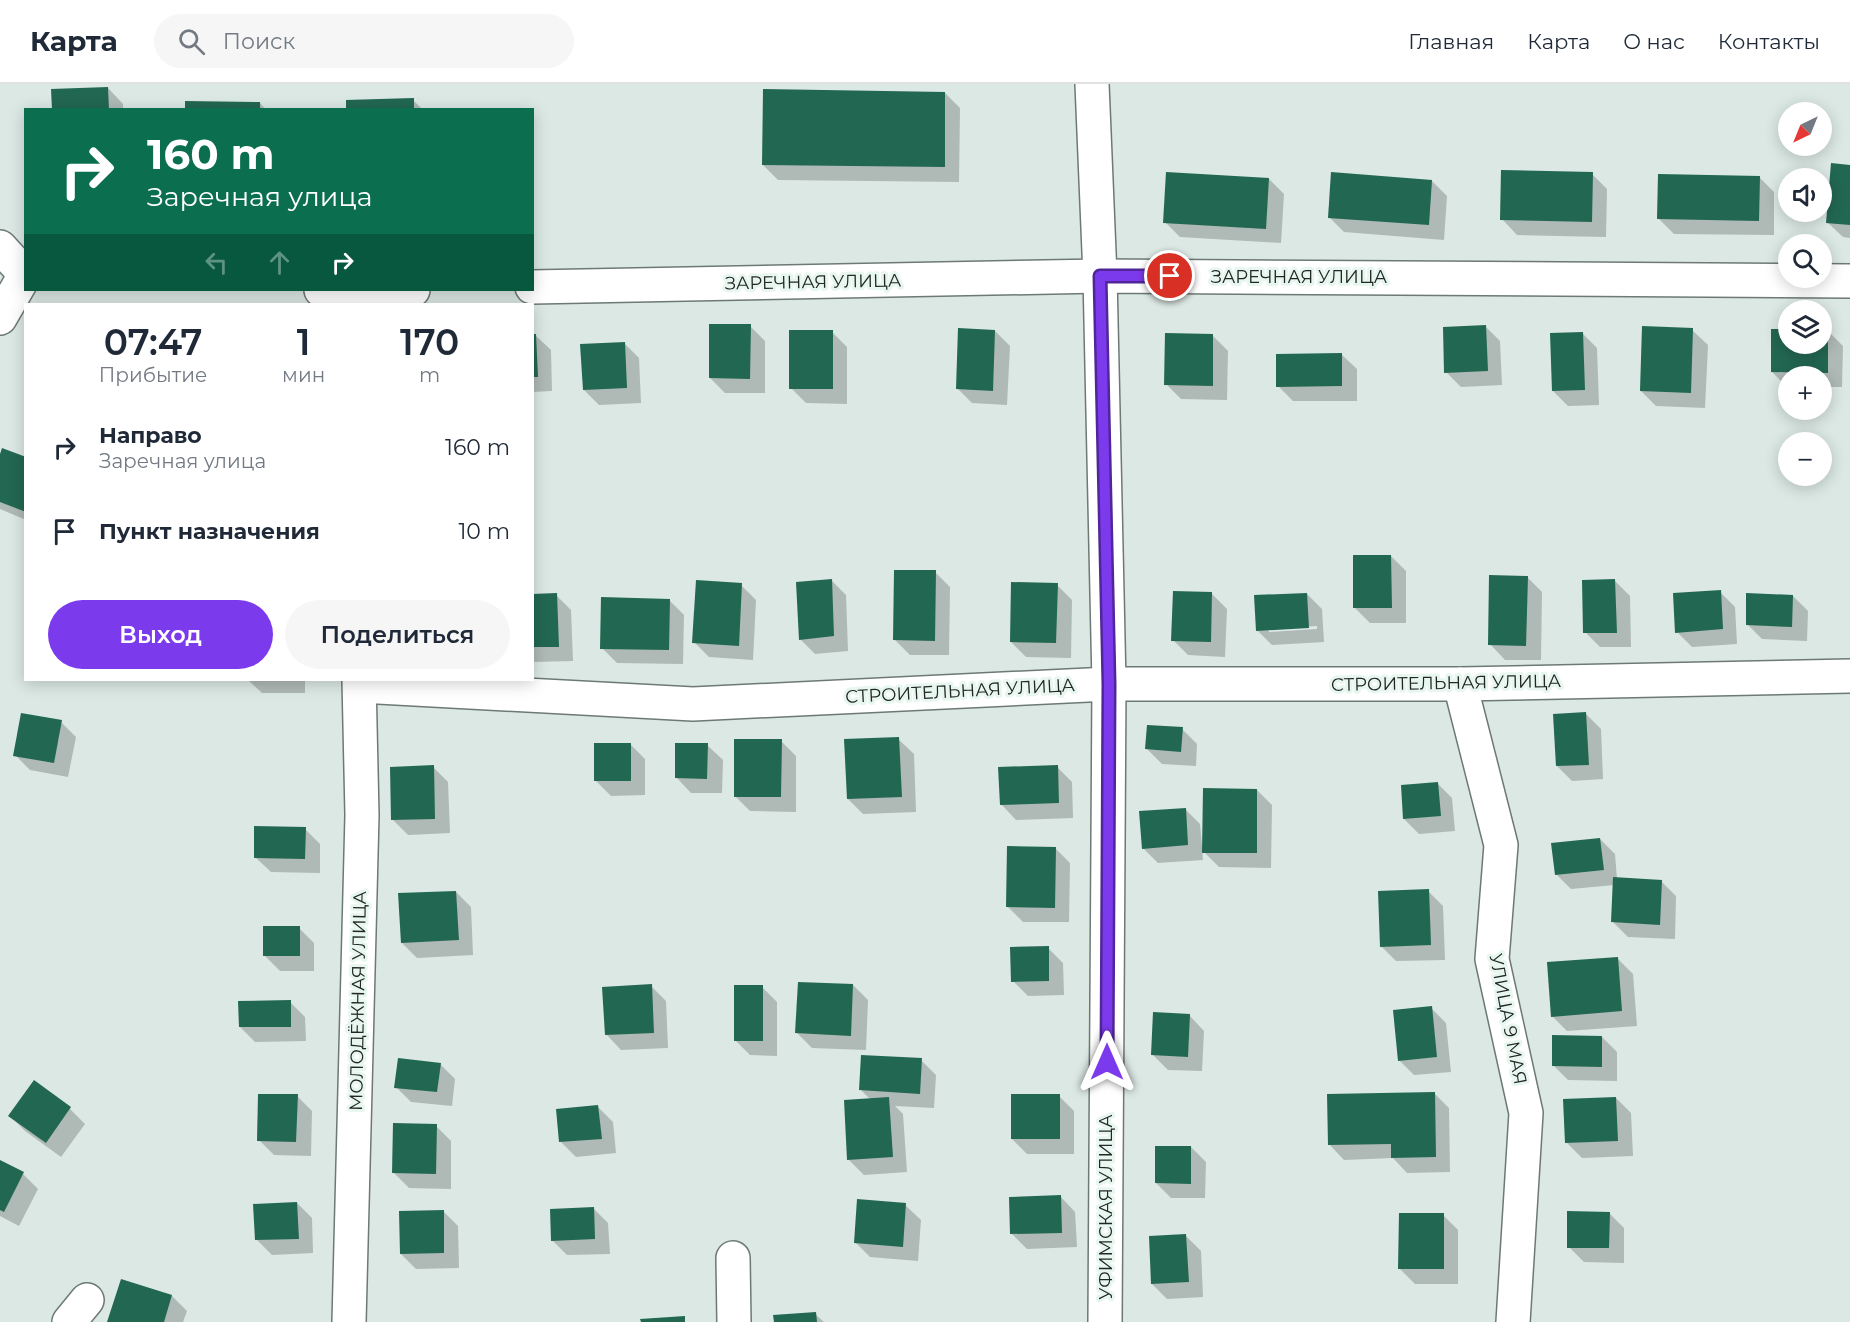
<!DOCTYPE html>
<html lang="ru">
<head>
<meta charset="utf-8">
<style>
  body { margin:0; font-family:Montserrat,sans-serif; background:#f6f6f7; color:#1f2937; height:100vh; display:flex; flex-direction:column; font-size:22px; white-space:nowrap }
  * { box-sizing:border-box; margin:0 }
  p { font-size:20px; color:#747a83 }
  .icon { flex:none; width:33px; height:33px; fill:none; stroke:currentColor; stroke-width:2; stroke-linecap:round; stroke-linejoin:round }
  .map { position:relative; flex:1; overflow:hidden }
  .drawer { position:absolute; left:24px; top:219px; width:510px; height:378px; display:flex; flex-direction:column; background:#fff; border-radius:0px; box-shadow:0 3px 15px #0003 }
  .drawer>* { flex:none }
  .guide { position:absolute; left:24px; top:24px; width:510px; height:183px; border-radius:0px; box-shadow:0 3px 15px #0003; background:#0b6e4f; color:#fff; overflow:hidden }
  .needle { width:39px; rotate:223deg }
  .controls { position:absolute; left:1778px; top:18px; display:grid; gap:12px }
  .controls a { display:grid; place-items:center; width:54px; height:54px; border-radius:50%; background:#fff; box-shadow:0 3px 15px #0003; font-size:30px }
  .pin { position:absolute; display:grid; place-items:center; width:51px; height:51px; color:#fff; margin:-26px; border:3px solid #fff; border-radius:50%; box-shadow:0 2px 6px #0007 }
  .me { position:absolute; width:66px; margin:-33px; rotate:0deg; stroke-linejoin:round; filter:drop-shadow(0 0 4px #0008) }
  .turn { display:flex; align-items:center; gap:21px; height:126px; padding:0 24px; font-size:27px }
  .turn .icon { width:78px; height:78px; stroke-width:2.5 }
  .turn b { display:block; font-size:42px; line-height:51px }
  .lanes { display:flex; align-items:center; height:57px; padding:0 24px; background:#0003; justify-content:center; gap:30px; direction:ltr }
  .lanes .off { opacity:.35 }
  .eta { display:flex; justify-content:space-evenly; align-items:center; height:102px; text-align:center }
  .eta b { font-size:36px; font-weight:600; line-height:42px }
  .button { display:flex; gap:12px; margin-top:auto; padding:12px 24px }
  .button a { flex:1; height:69px; border-radius:36px; background:#7c3aed; color:#fff; font-size:24px; font-weight:600; line-height:69px; text-align:center }
  .button a+a { background:#f6f6f7; color:#1f2937 }
  ul { padding:0; list-style:none }
  li { display:flex; align-items:center; gap:18px; height:84px; padding:0 24px }
  li div { flex:1 }
  li b { display:block; font-size:22px }
  li em { font-style:normal }
  header { display:flex; align-items:center; gap:36px; box-sizing:border-box; height:84px; padding:0 30px; background:#fff; border-bottom:2px solid #e0e1e3 }
  header strong { font-size:28px }
  nav { display:flex; gap:33px; margin-inline-start:auto; font-size:21px }
  .search { width:420px; height:54px; background:#f6f6f7; display:flex; align-items:center; gap:15px; box-sizing:border-box; padding:0 21px; border-radius:33px; color:#747a83; font-size:22px }
  .map>svg:first-child { display:block }
  .shadow { fill:#0003; fill-rule:evenodd }
  .building { fill:#226752 }
  .lines { fill:none; stroke-linecap:round; stroke-linejoin:round }
  .minor-casing { stroke:#6d7974; stroke-width:36 }
  .minor { stroke:#fff; stroke-width:33 }
  .route-casing { stroke:#51269a; stroke-width:15 }
  .route { stroke:#7c3aed; stroke-width:10 }
  .labels { text-anchor:middle; stroke-width:6; stroke-linejoin:round; paint-order:stroke }
  .street-label { font-size:18px; fill:#222725; stroke:#e8f6f0 }
</style>
</head>
<body>
<header>
<strong>Карта</strong>
<div class="search"><svg class="icon" aria-label="search" viewBox="0 0 24 24"><circle cx="10" cy="10" r="6"/><path d="M15 15l6 6"/></svg>Поиск</div>
<nav><a>Главная</a><a>Карта</a><a>О нас</a><a>Контакты</a></nav>
</header>
<div class="map">
<svg width="1850" height="1238" viewBox="0 0 1850 1238">
  <rect width="100%" height="100%" fill="#dbe8e3"/>
  <g class="shadow">
    <path d="M108 4 123 20V26H54Z"/>
    <path d="M945 9 960 24 959 98 778 96 763 81Z"/>
    <path d="M413 16 423 26H348Z"/>
    <path d="M260 19 266 26H186Z"/>
    <path d="M1850 82V154L1843 153 1827 138Z"/>
    <path d="M1592 90 1607 105 1606 153 1517 151 1502 135Z"/>
    <path d="M1759 93 1774 108V151L1674 150 1659 135Z"/>
    <path d="M1269 95 1284 110 1281 159 1180 153 1165 138Z"/>
    <path d="M1432 97 1447 112 1444 156 1344 148 1329 133Z"/>
    <path d="M750 242 765 257V309H725L710 294Z"/>
    <path d="M1485 242 1500 257 1502 301 1461 303 1446 288Z"/>
    <path d="M1692 246 1708 261 1705 324 1656 322 1641 307Z"/>
    <path d="M1788 246V260H1821V247H1828L1843 262 1842 303H1821V292H1788L1787 303 1772 288Z"/>
    <path d="M995 247 1010 262 1007 321 972 319 957 304Z"/>
    <path d="M832 248 847 263V320L806 319 791 304Z"/>
    <path d="M1582 249 1597 264 1599 321 1568 322 1553 307Z"/>
    <path d="M532 251H535L551 266 552 307 532 308Z"/>
    <path d="M1213 252 1228 267 1227 316 1181 315 1166 300Z"/>
    <path d="M624 259 639 274 641 319 599 321 584 306Z"/>
    <path d="M1341 270 1357 285V317H1293L1278 302Z"/>
    <path d="M0 374 26 375V436L0 425Z"/>
    <path d="M1391 472 1406 487V539H1370L1355 524Z"/>
    <path d="M935 488 950 503 949 571H910L895 556Z"/>
    <path d="M1527 493 1542 508 1541 576H1505L1490 560Z"/>
    <path d="M831 496 846 511 848 567 815 570 800 555Z"/>
    <path d="M1615 497 1630 512 1631 563H1600L1585 548Z"/>
    <path d="M741 501 756 516 753 576 709 573 694 558Z"/>
    <path d="M1057 501 1072 516 1071 574 1026 573 1011 558Z"/>
    <path d="M1720 508 1735 523 1737 560 1692 563 1677 548Z"/>
    <path d="M1212 510 1227 525 1225 573 1188 571 1173 556Z"/>
    <path d="M1307 510 1322 525 1324 558 1272 561 1257 546ZM1317 542V545L1269 548V545Z"/>
    <path d="M532 511H556L571 526 573 577 532 578Z"/>
    <path d="M1793 512 1808 527 1807 557 1762 555 1747 540Z"/>
    <path d="M669 516 684 531 683 580 617 579 602 564Z"/>
    <path d="M248 596H305V609H262Z"/>
    <path d="M1586 630 1601 645 1603 695 1572 697 1557 682Z"/>
    <path d="M61 638 76 653 68 693 30 686 15 671Z"/>
    <path d="M1182 645 1197 660 1196 682 1162 680 1147 665Z"/>
    <path d="M898 655 914 670 916 728 863 730 848 715Z"/>
    <path d="M781 657 796 672V728L750 727 735 712Z"/>
    <path d="M630 660 645 675V711L611 712 596 697Z"/>
    <path d="M707 661 723 676 722 709H691L676 693Z"/>
    <path d="M433 683 448 698 450 749 408 751 393 736Z"/>
    <path d="M1057 683 1072 698 1073 734 1016 736 1001 720Z"/>
    <path d="M1437 699 1452 714 1455 747 1419 750 1404 735Z"/>
    <path d="M1257 706 1272 721 1271 784 1219 783 1202 766 1203 776 1158 779 1143 764 1185 725 1200 740 1202 762H1204Z"/>
    <path d="M305 745 320 760V789L271 788 255 773Z"/>
    <path d="M1600 755 1615 770 1617 795 1661 797 1676 812 1675 855 1628 853 1613 838 1614 801 1571 805 1556 790Z"/>
    <path d="M1055 764 1070 779 1069 838H1023L1008 823Z"/>
    <path d="M1428 807 1443 822 1445 876 1396 877 1381 862Z"/>
    <path d="M456 808 471 823 473 871 417 874 402 859Z"/>
    <path d="M299 844 314 859V887H280L265 872Z"/>
    <path d="M1048 864 1063 879 1064 911 1028 912 1013 897Z"/>
    <path d="M1618 875 1633 890 1637 942 1567 947 1552 932Z"/>
    <path d="M853 901 868 916 866 966 812 964 797 949Z"/>
    <path d="M651 902 666 917 668 964 621 966 606 950Z"/>
    <path d="M762 903 777 918V972L750 971 735 956Z"/>
    <path d="M290 918 305 933 306 957 255 958 240 943Z"/>
    <path d="M1431 924 1446 939 1451 988 1414 991 1399 976Z"/>
    <path d="M1189 931 1204 947 1202 987 1168 986 1153 971Z"/>
    <path d="M1602 953 1617 968V997L1568 996 1553 981Z"/>
    <path d="M921 976 936 991 934 1024 895 1022 903 1030 907 1088 864 1091 849 1076 871 1016 860 1005Z"/>
    <path d="M440 980 455 995 452 1022 411 1018 396 1003Z"/>
    <path d="M34 998 70 1025 85 1040 61 1073 25 1047 10 1032Z"/>
    <path d="M1434 1009 1449 1024 1450 1088 1407 1089 1393 1074 1344 1076 1329 1060Z"/>
    <path d="M297 1012 312 1027 311 1072 274 1071 259 1056Z"/>
    <path d="M1059 1012 1074 1027V1070H1027L1012 1055Z"/>
    <path d="M1616 1014 1631 1029 1633 1072 1582 1074 1567 1059Z"/>
    <path d="M598 1023 613 1038 616 1069 576 1073 561 1058Z"/>
    <path d="M436 1042 451 1057V1105L409 1104 394 1089Z"/>
    <path d="M1191 1063 1206 1078 1205 1114H1171L1156 1099Z"/>
    <path d="M0 1078 23 1090 38 1105 19 1142 0 1132Z"/>
    <path d="M1060 1112 1075 1128 1077 1163 1027 1165 1012 1150Z"/>
    <path d="M297 1119 312 1134 313 1169 272 1171 257 1156Z"/>
    <path d="M905 1121 921 1136 918 1177 870 1173 855 1158Z"/>
    <path d="M593 1124 608 1139 610 1170 567 1171 552 1156Z"/>
    <path d="M443 1127 458 1142 459 1184 416 1185 401 1170Z"/>
    <path d="M1609 1129 1624 1144V1179L1584 1178 1569 1163Z"/>
    <path d="M1443 1131 1458 1146V1200H1415L1400 1185Z"/>
    <path d="M1186 1152 1201 1167 1203 1213 1167 1215 1152 1200Z"/>
    <path d="M122 1197 172 1212 187 1227 183 1238H109Z"/>
    <path d="M815 1230 824 1238H775Z"/>
  </g>
  <g class="building">
    <path d="M108 3 109 26H52L51 5Z"/>
    <path d="M763 5 945 8V83L762 81Z"/>
    <path d="M414 14V26H346V16Z"/>
    <path d="M185 17 260 18V26H185Z"/>
    <path d="M1831 79 1850 81V141L1826 139Z"/>
    <path d="M1501 86 1593 88 1592 138 1500 136Z"/>
    <path d="M1166 88 1269 94 1266 145 1163 139Z"/>
    <path d="M1331 88 1432 96 1429 141 1328 134Z"/>
    <path d="M1658 90 1760 92 1759 137 1657 135Z"/>
    <path d="M709 240H751L750 295 709 294Z"/>
    <path d="M1486 241 1488 287 1444 289 1443 243Z"/>
    <path d="M1642 242 1693 244 1691 309 1640 307Z"/>
    <path d="M958 244 995 246 993 307 956 305Z"/>
    <path d="M1771 245H1788V260H1821V245H1828V289L1771 288Z"/>
    <rect x="789" y="246" width="44" height="59"/>
    <path d="M1583 248 1585 306 1552 307 1550 249Z"/>
    <path d="M1165 249 1213 250V302L1164 301Z"/>
    <path d="M532 250H536L538 293H532Z"/>
    <path d="M625 258 627 304 583 306 580 260Z"/>
    <path d="M1342 269V302L1276 303V270Z"/>
    <path d="M2 364 26 373V428L0 418V370Z"/>
    <path d="M1353 471H1391L1392 524H1353Z"/>
    <path d="M894 486H936L935 557 893 556Z"/>
    <path d="M1489 491 1528 492 1526 562 1488 561Z"/>
    <path d="M832 495 834 552 799 556 796 498Z"/>
    <path d="M1615 495 1617 549H1583L1582 496Z"/>
    <path d="M696 496 742 499 739 562 692 559Z"/>
    <path d="M1011 498 1058 499 1056 559 1010 558Z"/>
    <path d="M1721 506 1723 545 1675 549 1673 509Z"/>
    <path d="M1173 507 1212 508 1211 558 1171 557Z"/>
    <path d="M557 509 559 563H532V510Z"/>
    <path d="M1307 509 1309 544 1256 547 1254 511Z"/>
    <path d="M1746 509 1793 511 1792 543 1746 541Z"/>
    <path d="M601 513 670 515 669 566 600 565Z"/>
    <path d="M1586 628 1589 681 1556 682 1553 630Z"/>
    <path d="M21 629 62 636 54 679 13 672Z"/>
    <path d="M1147 641 1183 643 1181 668 1145 665Z"/>
    <path d="M899 653 902 713 847 715 844 655Z"/>
    <path d="M734 655H782L781 713H734Z"/>
    <rect x="594" y="659" width="37" height="38"/>
    <path d="M675 659H708L707 695 675 694Z"/>
    <path d="M434 681 435 735 391 736 390 683Z"/>
    <path d="M1058 681 1059 719 1000 721 998 683Z"/>
    <path d="M1438 698 1441 732 1403 735 1401 701Z"/>
    <path d="M1203 704 1257 705V769H1202Z"/>
    <path d="M1186 724 1188 761 1142 765 1139 727Z"/>
    <path d="M254 742 306 743 305 775 254 774Z"/>
    <path d="M1600 754 1604 786 1555 791 1551 759Z"/>
    <path d="M1007 762 1056 763 1055 824 1006 823Z"/>
    <path d="M1613 793 1662 796 1660 841 1611 838Z"/>
    <path d="M1429 805 1431 861 1380 863 1378 807Z"/>
    <path d="M456 807 459 856 401 859 398 809Z"/>
    <rect x="263" y="842" width="37" height="30"/>
    <path d="M1049 862V897L1011 898 1010 863Z"/>
    <path d="M1618 873 1622 927 1551 933 1547 878Z"/>
    <path d="M798 898 853 900 851 952 795 949Z"/>
    <path d="M652 900 654 949 605 951 602 903Z"/>
    <rect x="734" y="901" width="29" height="56"/>
    <path d="M291 916V943H239L238 917Z"/>
    <path d="M1432 922 1437 973 1398 977 1393 926Z"/>
    <path d="M1153 928 1190 930 1188 973 1151 971Z"/>
    <path d="M1552 951 1602 952V983L1552 982Z"/>
    <path d="M861 971 922 974 920 1010 859 1006Z"/>
    <path d="M398 974 441 979 437 1008 394 1004Z"/>
    <path d="M34 996 71 1023 46 1059 8 1032Z"/>
    <path d="M1435 1008 1436 1073 1391 1074V1060L1328 1061 1327 1010Z"/>
    <path d="M258 1010H298L296 1058 257 1057Z"/>
    <rect x="1011" y="1010" width="49" height="45"/>
    <path d="M889 1013 893 1073 847 1076 844 1016Z"/>
    <path d="M1616 1013 1618 1057 1565 1059 1563 1015Z"/>
    <path d="M598 1021 602 1055 559 1058 556 1025Z"/>
    <path d="M393 1039 437 1040 436 1090 392 1089Z"/>
    <path d="M1155 1062H1191V1100L1155 1099Z"/>
    <path d="M0 1076 24 1088 4 1128 0 1126Z"/>
    <path d="M1061 1111 1062 1149 1010 1150 1009 1113Z"/>
    <path d="M857 1115 906 1119 903 1163 854 1159Z"/>
    <path d="M297 1118 299 1155 255 1156 253 1120Z"/>
    <path d="M594 1123 595 1155 551 1157 550 1125Z"/>
    <path d="M444 1126V1169L400 1170 399 1127Z"/>
    <path d="M1567 1127 1610 1128 1609 1164H1567Z"/>
    <path d="M1399 1129H1444V1185H1398Z"/>
    <path d="M1186 1150 1189 1198 1151 1200 1149 1152Z"/>
    <path d="M121 1195 172 1211 164 1238H107Z"/>
    <path d="M816 1228 817 1238H774L773 1231Z"/>
    <path d="M685 1232V1238H641L640 1235Z"/>
  </g>
  <g class="lines">
    <g class="minor-casing">
      <g id="minor">
        <path d="M1092 0 1100 192 1109 600 1105 1238"/>
        <path d="M0 163 24 189"/>
        <path d="M532 203 1100 192 1850 197"/>
        <path d="M321 206 345 207 413 206"/>
        <path d="M0 234 26 189"/>
        <path d="M1460 600 1501 761 1492 875 1526 1029 1513 1238"/>
        <path d="M360 602 693 620 1109 600H1460L1850 592"/>
        <path d="M733 1174 734 1238"/>
        <path d="M69 1238 87 1216"/>
        <path d="M349 1238 362 731 359 596"/>
      </g>
    </g>
    <use href="#minor" class="minor"/>
  </g>
  <g class="lines">
    <g class="route-casing">
      <path id="route" d="M1107 978 1109 600 1100 192H1170"/>
    </g>
    <use href="#route" class="route"/>
  </g>
  <g class="labels">
    <g class="street-label">
      <text x="1299" y="199">ЗАРЕЧНАЯ УЛИЦА</text>
      <text transform="translate(813 198) rotate(-1)" y="6">ЗАРЕЧНАЯ УЛИЦА</text>
      <text transform="translate(1446 599) rotate(-1)" y="6">СТРОИТЕЛЬНАЯ УЛИЦА</text>
      <text transform="translate(960 607) rotate(-3)" y="6">СТРОИТЕЛЬНАЯ УЛИЦА</text>
      <text transform="translate(358 917) rotate(-89)" y="6">МОЛОДЁЖНАЯ УЛИЦА</text>
      <text transform="translate(1508 935) rotate(79)" y="6">УЛИЦА 9 МАЯ</text>
      <text transform="translate(1106 1123) rotate(-90)" y="6">УФИМСКАЯ УЛИЦА</text>
    </g>
  </g>
</svg>
<div class="controls">
<a><svg class="needle" viewBox="-14 -14 28 28"><path d="M0-13l5 13h-10z" fill="#e53935"/><path d="M0 13l5-13h-10z" fill="#747a83"/></svg></a>
<a><svg class="icon" aria-label="sound" viewBox="0 0 24 24"><path d="M4 9h4l5-4v14l-5-4H4zM17 9q2 3 0 6"/></svg></a>
<a><svg class="icon" aria-label="search" viewBox="0 0 24 24"><circle cx="10" cy="10" r="6"/><path d="M15 15l6 6"/></svg></a>
<a><svg class="icon" aria-label="layers" viewBox="0 0 24 24"><path d="M12 4l9 5-9 5-9-5zM3 14l9 5 9-5"/></svg></a>
<a>+</a>
<a>−</a>
</div>
<div class="pin" style="left:1170px;top:192px;background:#d93025"><svg class="icon" aria-label="arrive" viewBox="0 0 24 24"><path d="M6 21V4h12l-3 4 3 4H6"/></svg></div>
<svg class="me" style="left:1107px;top:978px" viewBox="-20 -20 40 40"><path d="M0-17L14 15 0 8-14 15z" fill="#7c3aed" stroke="#fff" stroke-width="4"/></svg>
<div class="guide">
<div class="turn"><svg class="icon" aria-label="right" viewBox="0 0 24 24"><path d="M7 20v-9h11M14 6l5 5-5 5"/></svg><div><b>160 m</b>Заречная улица</div></div>
<div class="lanes"><svg class="icon off" aria-label="left" viewBox="0 0 24 24"><path d="M17 20v-9H6M10 6l-5 5 5 5"/></svg><svg class="icon off" aria-label="ahead" viewBox="0 0 24 24"><path d="M12 20V5M6 11l6-6 6 6"/></svg><svg class="icon" aria-label="right" viewBox="0 0 24 24"><path d="M7 20v-9h11M14 6l5 5-5 5"/></svg></div>
</div>
<section class="drawer">
<div class="eta">
<div><b>07:47</b><p>Прибытие</p></div>
<div><b>1</b><p>мин</p></div>
<div><b>170</b><p>m</p></div>
</div>
<ul>
<li><svg class="icon" aria-label="right" viewBox="0 0 24 24"><path d="M7 20v-9h11M14 6l5 5-5 5"/></svg><div><b>Направо</b><p>Заречная улица</p></div><em>160 m</em></li>
<li><svg class="icon" aria-label="arrive" viewBox="0 0 24 24"><path d="M6 21V4h12l-3 4 3 4H6"/></svg><div><b>Пункт назначения</b></div><em>10 m</em></li>
</ul>
<div class="button"><a>Выход</a><a>Поделиться</a></div>
</section>
</div>
</body>
</html>
